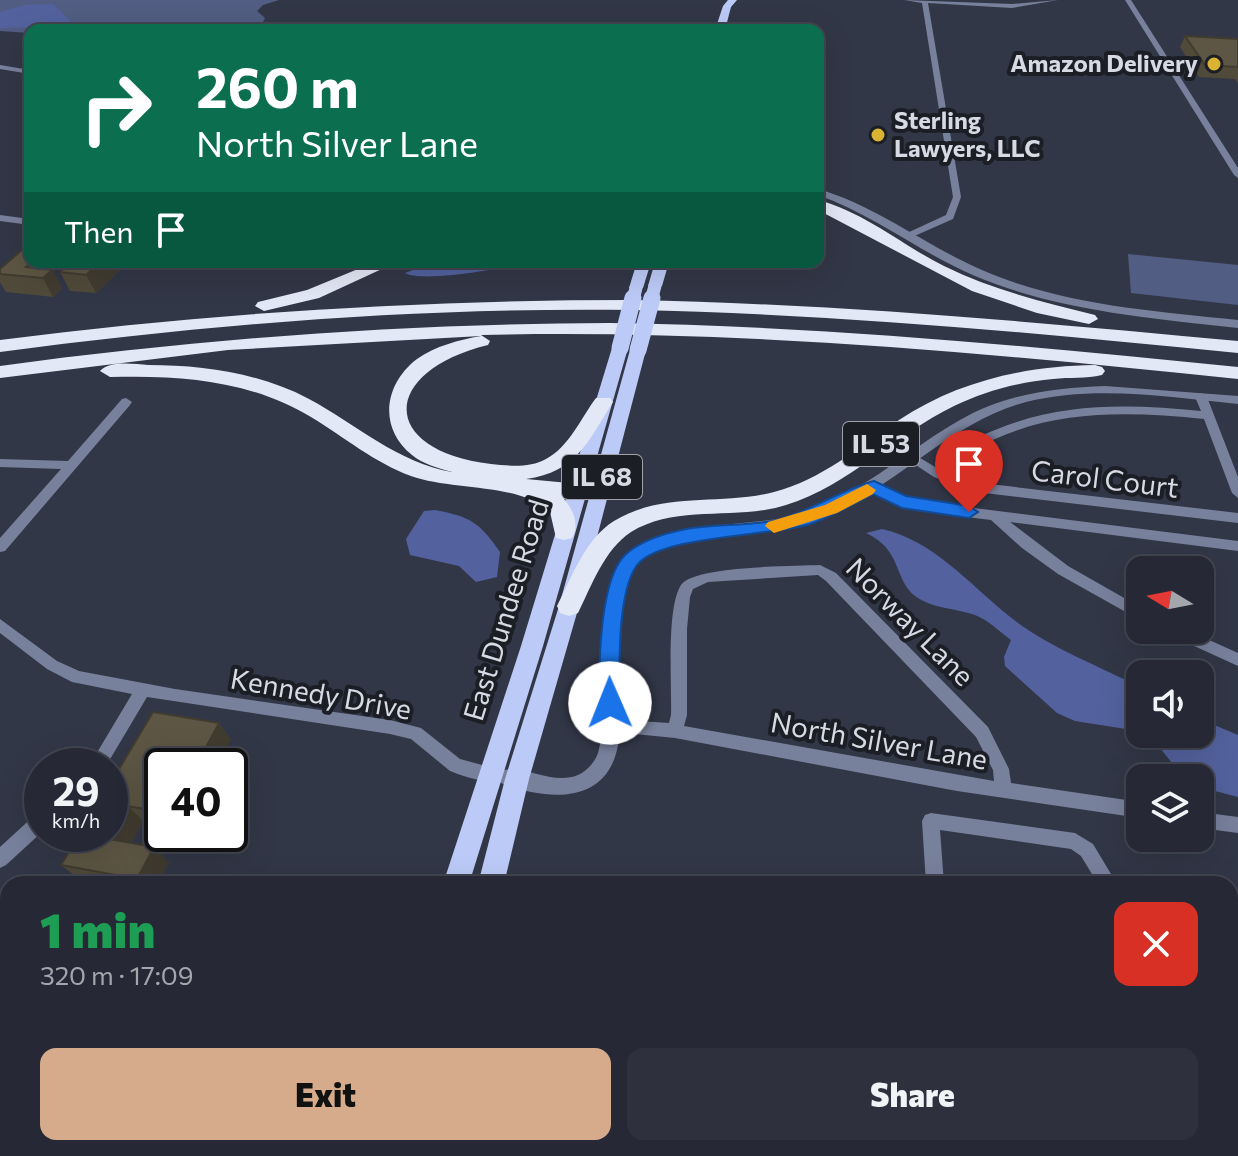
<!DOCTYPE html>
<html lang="en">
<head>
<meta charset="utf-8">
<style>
  body { margin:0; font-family:Commissioner,sans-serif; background:#2e313d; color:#f1f3f6; height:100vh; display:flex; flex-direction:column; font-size:30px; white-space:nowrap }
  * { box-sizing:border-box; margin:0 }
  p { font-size:26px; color:#a4a6ad }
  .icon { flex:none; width:44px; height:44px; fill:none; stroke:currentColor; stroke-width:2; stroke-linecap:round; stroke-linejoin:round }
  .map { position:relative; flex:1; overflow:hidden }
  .details { position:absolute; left:0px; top:876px; width:1238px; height:280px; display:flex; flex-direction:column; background:#262935; border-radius:24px 24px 0 0; box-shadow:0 8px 32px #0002,0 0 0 2px #424550 }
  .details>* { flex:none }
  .top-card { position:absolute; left:24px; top:24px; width:800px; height:244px; border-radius:16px; box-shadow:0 8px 32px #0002,0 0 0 2px #424550; background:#0b6e4f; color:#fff; overflow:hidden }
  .needle { width:52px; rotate:280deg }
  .tools { position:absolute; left:1126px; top:556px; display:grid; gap:16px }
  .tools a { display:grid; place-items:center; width:88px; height:88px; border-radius:16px; background:#262935; box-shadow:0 8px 32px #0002,0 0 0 2px #424550; font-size:40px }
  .speed { position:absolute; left:24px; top:748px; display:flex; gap:16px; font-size:40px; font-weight:700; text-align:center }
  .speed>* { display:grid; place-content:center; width:104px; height:104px; border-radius:50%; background:#262935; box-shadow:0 8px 32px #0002,0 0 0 2px #424550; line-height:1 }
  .speed small { font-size:20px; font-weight:400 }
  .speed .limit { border:4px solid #111; border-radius:12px; background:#fff; color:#111 }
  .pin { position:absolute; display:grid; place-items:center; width:68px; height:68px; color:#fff; margin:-82px -34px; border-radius:50% 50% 50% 0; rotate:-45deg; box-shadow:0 0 8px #0007 }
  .pin .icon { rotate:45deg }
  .me { position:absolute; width:88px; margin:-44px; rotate:359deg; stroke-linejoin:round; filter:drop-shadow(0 0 6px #0008) }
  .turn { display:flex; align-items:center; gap:28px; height:168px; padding:0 40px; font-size:36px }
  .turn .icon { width:104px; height:104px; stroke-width:2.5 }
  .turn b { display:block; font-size:56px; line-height:68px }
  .then { display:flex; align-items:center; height:76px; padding:0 40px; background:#0003; gap:16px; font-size:30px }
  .round { display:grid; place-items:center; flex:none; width:84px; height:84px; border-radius:16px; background:#2e313d }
  .overview { display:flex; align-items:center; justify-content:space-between; height:136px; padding:0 40px }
  h1 { font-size:48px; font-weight:800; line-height:60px; color:#1e9e55 }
  .cta { display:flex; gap:16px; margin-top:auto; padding:16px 40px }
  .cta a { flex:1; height:92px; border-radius:16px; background:#d6ab8b; color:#111; font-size:32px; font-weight:800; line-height:92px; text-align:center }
  .cta a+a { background:#2e313d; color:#f1f3f6 }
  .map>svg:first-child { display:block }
  .green { fill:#525d83 }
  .water { fill:#53629e }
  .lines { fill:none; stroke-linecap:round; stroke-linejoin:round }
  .minor { fill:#78819c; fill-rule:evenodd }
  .tertiary { fill:#78819c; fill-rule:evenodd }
  .primary { fill:#bccaf7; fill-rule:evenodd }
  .motorway { fill:#e3e8f6; fill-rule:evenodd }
  .primary-bridge-far1 { stroke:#bccaf7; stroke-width:13 }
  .primary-bridge { stroke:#bccaf7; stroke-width:17 }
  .wall { fill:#504a3a }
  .shaded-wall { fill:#413c30 }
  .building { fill:#5d5644; stroke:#413c30; stroke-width:2 }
  .route { fill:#1a73e8; stroke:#114b97; stroke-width:2 }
  .slow { fill:#f59e0b }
  .poi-dot { fill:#dab333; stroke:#1c1e26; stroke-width:3 }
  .labels { text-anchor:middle; stroke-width:8; stroke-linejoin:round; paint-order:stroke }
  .far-poi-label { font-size:24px; font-weight:bold; fill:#d7dae4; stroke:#1c1e26; text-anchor:end }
  .shield { fill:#1c1e26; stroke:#9fa2ab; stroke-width:2 }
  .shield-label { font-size:26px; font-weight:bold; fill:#d7dae4 }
  .street-label { font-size:28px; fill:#d7dae4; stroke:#1c1e26 }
</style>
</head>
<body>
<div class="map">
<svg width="1238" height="1156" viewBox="0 0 1238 1156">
  <rect width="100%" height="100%" fill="#323747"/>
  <g class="green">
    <path d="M0 0H279L263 5 257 11 265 18 262 24 248 30H30V33L0 31Z"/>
    <path d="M1128 254 1238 265V305L1131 293Z"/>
  </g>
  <g class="water">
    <path d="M53 4C62 11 67 18 74 26L72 30 54 27 0 28V12L25 5Z"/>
    <path d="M435 262H509L511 265C492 271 419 282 405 273Z"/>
    <path d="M435 510C471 517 479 522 500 552L497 577 476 582 459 566 410 555 406 539 424 511Z"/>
    <path d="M882 529C934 541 968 583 1009 616 1046 646 1097 665 1140 687V734H1200V719L1238 735V797L1200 787V778H1184L1160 748 1126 729 1075 721 1057 713 1005 666 1004 657 1011 640C1000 632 987 619 975 615 955 608 933 609 915 596 894 580 902 549 866 533Z"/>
  </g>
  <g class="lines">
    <g class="minor">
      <path d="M904 0 1012 4 1058 0 1012 8 928 3 961 197 953 219 910 238 907 237V233L946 215 953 197 922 3Z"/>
      <path d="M1125 0H1131L1238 168V178L1234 175Z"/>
      <path d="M0 65 30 70V74L0 69Z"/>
      <path d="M1201 393 1207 397 1238 477V498L1232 493 1204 419C1132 412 1062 409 995 439 986 443 974 447 970 457 967 465 970 474 972 482L1238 513V523L976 492 934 477 905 458 911 454 915 455 942 471 958 477C953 448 972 439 995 430 1062 402 1130 404 1201 411L1195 397Z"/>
      <path d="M126 398 132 402 130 405 5 551 0 552V538L61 469 0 467V459L68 461 122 399Z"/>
      <path d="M874 483 906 498 918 501 1238 541V551L1010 522 1068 566 1140 607V620L1058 574 1022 548 991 520 918 511 897 505 869 490 868 487Z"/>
      <path d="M820 565 836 573 988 727 1009 769 1011 783 1140 802V818L957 791 675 738 604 731 602 726 604 721 610 719 669 723 671 715C672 686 666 608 681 585 693 566 794 566 820 565ZM818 575 826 581 976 737 993 770 994 781 684 726 687 715V629L690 597 693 589 708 582Z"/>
      <path d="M0 619 57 661 79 671 175 689 390 720 421 728 460 759 497 769 499 774 497 779C484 784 463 776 450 771L411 739 390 734 147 697 106 766H89L132 694 72 682 47 669 0 633Z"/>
      <path d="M1166 630H1187L1238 653V666L1168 634Z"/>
      <path d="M42 812V832L6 865 0 868V847L36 814Z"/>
      <path d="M1200 812 1238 817V833L1200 828Z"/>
      <path d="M931 813 1075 833 1093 844 1117 884H1098L1081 856 1071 849 940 830 944 884H926L922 821 925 815Z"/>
      <path d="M1230 910 1238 911V929L1230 928Z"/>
      <path d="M1238 1013V1033L1230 1034V1014Z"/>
      <path d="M1003 1148H1025L1026 1156H1004Z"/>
      <path d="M1140 1148H1186L1188 1153 1187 1156H1144Z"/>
    </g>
    <g class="tertiary">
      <path d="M818 189C877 206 926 246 982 270 1062 305 1152 311 1238 320V328C1150 318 1058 311 975 276 921 253 874 215 818 195Z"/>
      <path d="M0 215 30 219V225L0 221Z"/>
      <path d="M1105 386 1238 396V404C1170 397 1094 385 1026 402 945 424 889 495 810 523 764 538 667 529 636 566 609 598 621 698 619 739 611 805 550 802 501 783L498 777 501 771C522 763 552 786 578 775 587 771 595 762 598 753 603 736 601 716 601 699 600 660 598 589 625 557 659 518 757 529 804 513 863 493 907 450 960 420 1004 394 1054 388 1105 386Z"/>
    </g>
    <g class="primary">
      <path d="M728 0H737L731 7 725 30H715L723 6Z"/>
      <path d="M637 262H651L643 288 636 292 629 288Z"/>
      <path d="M655 262H669L662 286 655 290 648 286Z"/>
      <path d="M620 343 628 348 543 646 469 884H443L521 646 612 348Z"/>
      <path d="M638 345 646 350 579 606 529 779 504 884H478L505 779 559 606 630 350Z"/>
      <path d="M361 1148H393L390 1156H358Z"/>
      <path d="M403 1148H435L433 1156H401Z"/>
    </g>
    <g class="motorway">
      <path d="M818 200C864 212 902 245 944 266 993 290 1043 302 1095 315L1098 319 1089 324 1037 313 972 291 818 210Z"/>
      <path d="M375 262H397L319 298 264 311 255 306 258 302 307 290Z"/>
      <path d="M632 300C835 304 1036 322 1238 341V353C1037 333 837 314 634 310 422 307 210 324 0 352V340C210 313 420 300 632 300Z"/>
      <path d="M610 323C820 326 1029 346 1238 367V379C986 353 735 329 481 335L490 341 488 345C381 371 377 450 491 464 509 466 530 468 546 459 569 447 581 418 596 398H610L613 402C588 441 577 472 526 479L569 483 601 475 609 478 612 483 609 488 564 499C573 510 580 524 572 538L564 540 556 538 550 512C521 483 453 491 411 476 375 463 344 437 311 417 249 380 181 375 110 377L100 371C110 360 134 364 148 365 203 365 260 373 309 399 356 424 398 463 452 472 438 468 423 464 412 455 378 428 384 384 417 359 435 346 459 340 481 336L228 350 0 378V366C203 338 405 324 610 323Z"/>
      <path d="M1095 365 1102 367 1105 371 1102 375C1086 379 1069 377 1053 379 1019 382 985 391 954 406 894 435 850 485 786 505 736 521 677 504 631 532 604 550 592 585 578 613L569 616 560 613 557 606C572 577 585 539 614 521 663 491 721 506 774 492 821 480 859 447 899 420 958 381 1025 366 1095 365Z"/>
    </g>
    <g class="primary-bridge-far1">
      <path d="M633 300 636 288"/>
      <path d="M651 300 655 286"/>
    </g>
    <g class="primary-bridge">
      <path d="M620 348 633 298"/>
      <path d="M638 350 652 298"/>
    </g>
  </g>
  <g class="wall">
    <path d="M1185 36 1238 39V83L1235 79 1199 77 1180 47Z"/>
    <path d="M30 262H128L96 293 70 291 60 272 68 264H61L53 271 62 288 53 297 6 292 0 282V269Z"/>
    <path d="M219 723 231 740 162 766V825L143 821 131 843 169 862 157 884H107L79 879 61 865 110 784Z"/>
  </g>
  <g class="shaded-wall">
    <path d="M32 262H60L61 264 53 271 62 288 53 297 43 278 26 267Z"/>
    <path d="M100 262H128L96 293 86 275Z"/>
    <path d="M219 723 231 740 217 766H196Z"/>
    <path d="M128 806 143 821 125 853 109 839Z"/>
    <path d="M154 847 169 862 157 884H143L137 879Z"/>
  </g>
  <g class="building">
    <path d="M1185 36 1238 39V67L1205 65Z"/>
    <path d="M30 243V262H32L26 267 52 270 43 278 0 274V269Z"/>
    <path d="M71 262H100L86 275 60 272Z"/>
    <path d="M153 712 219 723 196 766H162V812L128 806 109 839 154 847 137 879 61 865 80 834H110V784Z"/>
  </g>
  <path class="route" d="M874 481 906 496 969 506 978 512 969 518 902 508 873 494C852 504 830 518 807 525 767 536 660 536 637 565 617 592 619 670 620 703L617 709 610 712 602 709 599 703C599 668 599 580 625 555 640 541 666 533 686 529 714 524 744 526 772 521 808 513 838 491 874 481Z"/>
  <path class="slow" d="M867 484 876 490 873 494 837 513 774 533 765 526 768 522 825 505Z"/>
  <g class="poi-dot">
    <circle cx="1214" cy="64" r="8"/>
    <circle cx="878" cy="135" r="8"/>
  </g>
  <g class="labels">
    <g class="far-poi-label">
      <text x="1198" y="72">Amazon Delivery</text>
      <text x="894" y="129" text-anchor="start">Sterling<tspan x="894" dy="28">Lawyers, LLC</tspan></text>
    </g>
    <g class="shield">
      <rect x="843" y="422" width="76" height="44" rx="6"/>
      <rect x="562" y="455" width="80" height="44" rx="6"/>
    </g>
    <g class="shield-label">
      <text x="881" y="453">IL 53</text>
      <text x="602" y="486">IL 68</text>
    </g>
    <g class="street-label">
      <text transform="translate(1105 479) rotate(7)" y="10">Carol Court</text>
      <text transform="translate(506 610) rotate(-73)" y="10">East Dundee Road</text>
      <text transform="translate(910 622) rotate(45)" y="10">Norway Lane</text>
      <text transform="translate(321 694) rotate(10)" y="10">Kennedy Drive</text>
      <text transform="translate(879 741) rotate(10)" y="10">North Silver Lane</text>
    </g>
  </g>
</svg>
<div class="tools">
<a><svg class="needle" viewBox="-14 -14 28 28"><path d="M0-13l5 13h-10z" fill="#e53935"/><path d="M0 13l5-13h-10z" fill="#a4a6ad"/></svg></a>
<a><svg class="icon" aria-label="sound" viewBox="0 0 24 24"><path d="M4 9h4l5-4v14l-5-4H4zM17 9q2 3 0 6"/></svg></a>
<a><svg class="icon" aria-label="layers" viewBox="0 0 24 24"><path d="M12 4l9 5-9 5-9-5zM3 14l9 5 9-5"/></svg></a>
</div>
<div class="speed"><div>29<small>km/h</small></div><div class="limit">40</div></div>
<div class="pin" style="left:969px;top:512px;background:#d93025"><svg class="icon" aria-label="arrive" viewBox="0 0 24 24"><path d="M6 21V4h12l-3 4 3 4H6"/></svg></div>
<svg class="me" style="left:610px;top:703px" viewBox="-20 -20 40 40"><circle r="19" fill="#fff"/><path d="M0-13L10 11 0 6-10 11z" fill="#1a73e8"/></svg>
<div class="top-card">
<div class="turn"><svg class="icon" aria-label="right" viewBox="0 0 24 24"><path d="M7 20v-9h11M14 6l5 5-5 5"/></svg><div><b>260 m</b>North Silver Lane</div></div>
<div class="then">Then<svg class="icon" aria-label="arrive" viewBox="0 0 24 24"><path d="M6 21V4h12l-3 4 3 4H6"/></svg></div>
</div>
<section class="details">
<div class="overview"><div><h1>1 min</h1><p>320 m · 17:09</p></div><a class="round" style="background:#d93025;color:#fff"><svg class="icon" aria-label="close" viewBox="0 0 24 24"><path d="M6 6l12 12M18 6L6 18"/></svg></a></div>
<div class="cta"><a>Exit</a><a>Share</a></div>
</section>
</div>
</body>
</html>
